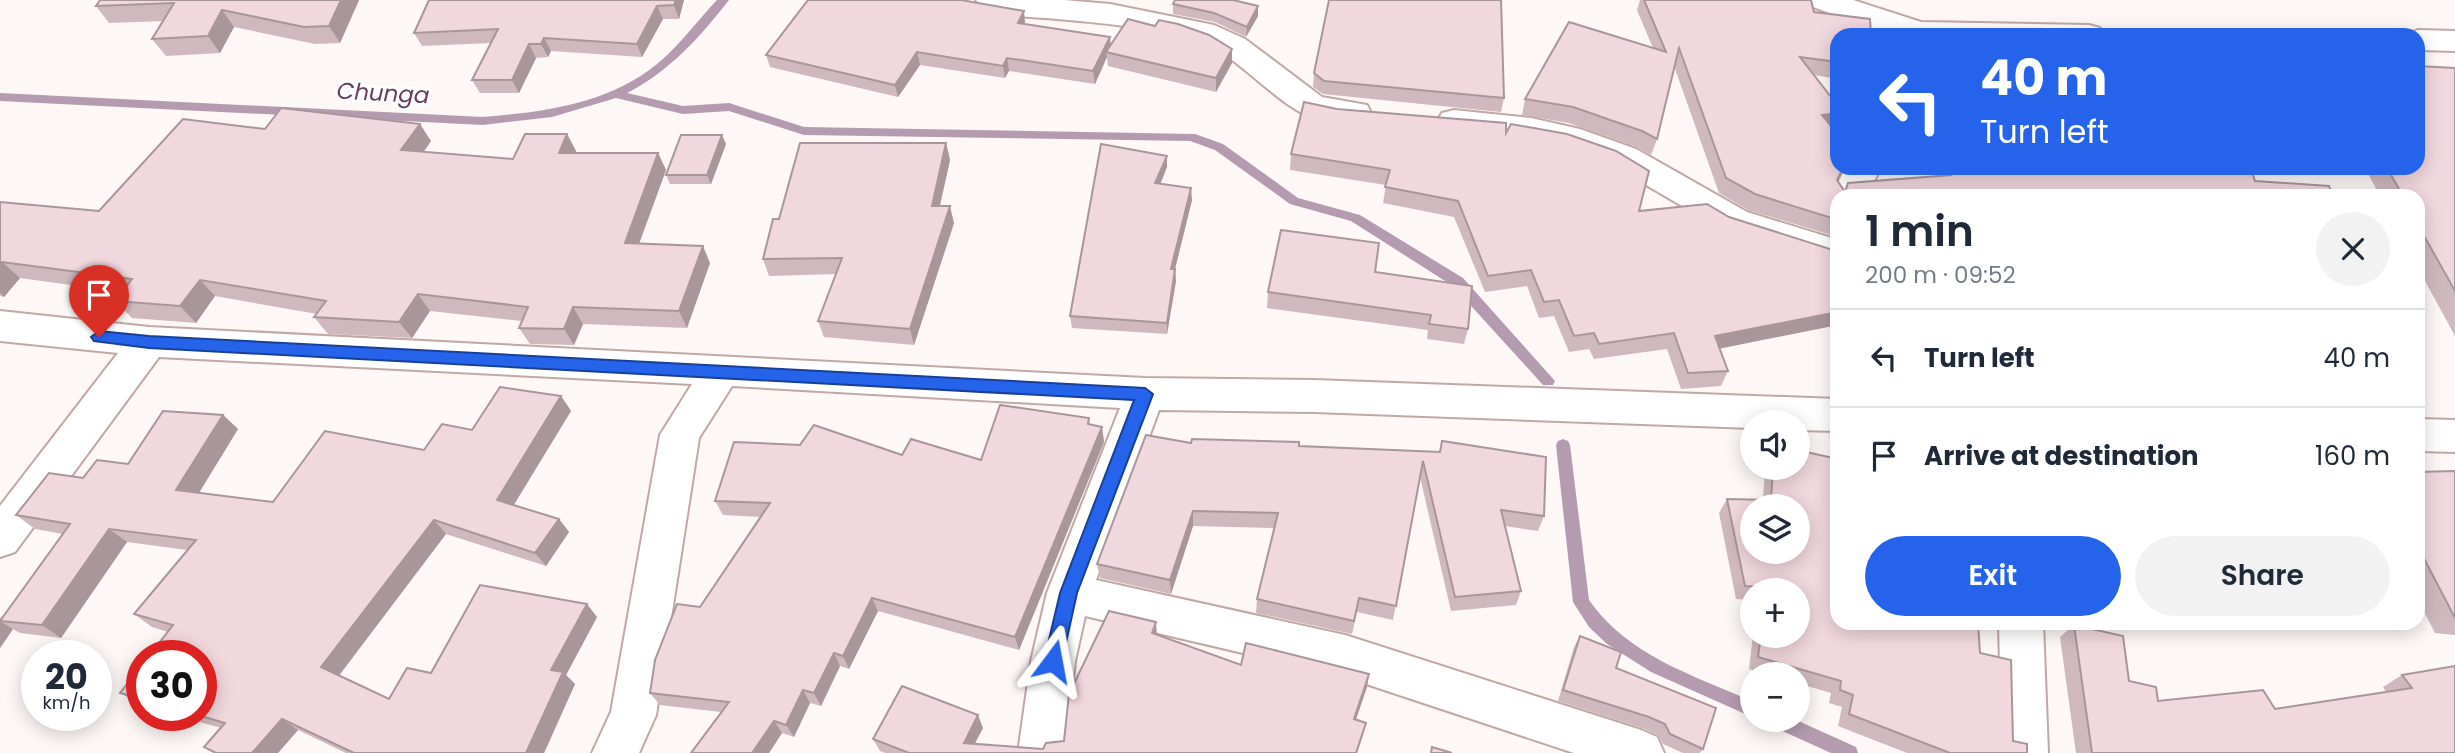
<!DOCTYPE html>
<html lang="en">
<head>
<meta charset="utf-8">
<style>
  body { margin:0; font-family:Poppins,sans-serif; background:#f2f2f3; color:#1f2937; height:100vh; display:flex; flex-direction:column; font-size:26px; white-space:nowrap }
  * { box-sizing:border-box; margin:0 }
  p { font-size:23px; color:#747a83 }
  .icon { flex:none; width:38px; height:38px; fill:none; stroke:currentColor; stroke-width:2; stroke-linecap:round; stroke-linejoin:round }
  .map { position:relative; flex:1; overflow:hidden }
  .details { position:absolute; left:1830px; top:189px; width:595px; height:441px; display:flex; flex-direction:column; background:#fff; border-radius:21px; box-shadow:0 4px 18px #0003 }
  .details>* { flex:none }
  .hud { position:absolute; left:1830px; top:28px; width:595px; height:147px; border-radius:21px; box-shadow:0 4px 18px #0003; background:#2563eb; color:#fff; overflow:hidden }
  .buttons { position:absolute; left:1740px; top:410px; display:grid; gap:14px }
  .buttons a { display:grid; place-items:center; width:70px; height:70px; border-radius:50%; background:#fff; box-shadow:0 4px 18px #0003; font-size:35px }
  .speed { position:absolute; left:21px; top:640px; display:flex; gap:14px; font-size:35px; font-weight:700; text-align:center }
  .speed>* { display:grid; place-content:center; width:91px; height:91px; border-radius:50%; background:#fff; box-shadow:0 4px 18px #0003; line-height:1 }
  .speed small { font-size:18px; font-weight:400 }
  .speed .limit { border:10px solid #d22; background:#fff; color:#111 }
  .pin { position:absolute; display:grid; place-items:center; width:60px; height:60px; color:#fff; margin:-72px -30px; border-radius:50% 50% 50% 0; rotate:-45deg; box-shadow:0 0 7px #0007 }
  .pin .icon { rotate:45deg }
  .me { position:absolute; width:77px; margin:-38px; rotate:13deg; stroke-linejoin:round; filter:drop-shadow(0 0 5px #0008) }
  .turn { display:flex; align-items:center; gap:24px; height:147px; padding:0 35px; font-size:32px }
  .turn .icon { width:91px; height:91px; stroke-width:2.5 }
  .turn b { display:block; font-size:49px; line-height:60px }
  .round { display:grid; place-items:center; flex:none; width:74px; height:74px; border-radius:37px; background:#f2f2f3 }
  .overview { display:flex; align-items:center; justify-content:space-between; height:119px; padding:0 35px }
  h1 { font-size:42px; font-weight:600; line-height:52px }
  .cta { display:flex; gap:14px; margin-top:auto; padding:14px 35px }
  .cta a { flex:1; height:80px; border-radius:42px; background:#2563eb; color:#fff; font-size:28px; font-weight:600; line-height:80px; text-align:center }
  .cta a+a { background:#f2f2f3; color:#1f2937 }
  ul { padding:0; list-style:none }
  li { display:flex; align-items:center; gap:21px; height:98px; padding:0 35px; border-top:2px solid #e0e1e3 }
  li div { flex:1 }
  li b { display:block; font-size:26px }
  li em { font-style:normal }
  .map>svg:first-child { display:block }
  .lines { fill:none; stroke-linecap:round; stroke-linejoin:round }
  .stream { fill:#b59bb0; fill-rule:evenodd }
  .minor-casing { stroke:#c2a8a5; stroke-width:4 }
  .minor { fill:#fff; fill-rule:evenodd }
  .wall { fill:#cfb9bf }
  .shaded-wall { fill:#a9969b }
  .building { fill:#f1d7de; stroke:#a9969b; stroke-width:2; fill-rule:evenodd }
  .route { fill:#2563eb; stroke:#184099; stroke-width:2 }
  .labels { text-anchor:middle; stroke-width:6; stroke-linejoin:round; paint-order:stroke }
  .water-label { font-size:23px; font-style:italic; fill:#653f60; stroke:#fff }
</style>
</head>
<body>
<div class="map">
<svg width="2455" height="753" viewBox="0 0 2455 753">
  <rect width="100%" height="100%" fill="#fdf7f6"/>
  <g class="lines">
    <g class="stream">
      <path d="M717 0H729C700 37 669 72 627 93L683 106 729 103 804 127 1195 134 1223 144 1298 198 1360 215 1463 278 1555 381 1553 385H1543L1453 286 1351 221 1290 204 1215 150 1190 141 804 135 729 111 683 114 616 98 552 117 483 125 0 101V93L483 117C544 112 608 104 657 64 680 45 697 21 717 0Z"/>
      <path d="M1563 439 1568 441 1570 445 1589 600C1627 655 1692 675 1752 701V717L1651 672 1607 644 1589 627 1573 602 1556 445 1558 441Z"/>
      <path d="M1767 719H1794L1856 747 1858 753H1831L1769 725Z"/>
    </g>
    <g class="minor-casing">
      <g id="minor">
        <path d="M976 0H1064L1110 4 1214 25 1245 39 1322 97 1367 105 1371 113 1367 121C1293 142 1256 59 1194 40 1150 27 1102 23 1057 19 1037 17 1017 17 998 13 988 10 981 8 976 0Z"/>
        <path d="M1809 0H1853L1921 22 2089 25 2100 28 2105 35H1890L1813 7Z"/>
        <path d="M2418 30 2455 31V51L2418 50V35H2406Z"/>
        <path d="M1454 110 1531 118 1580 129 1636 149 1747 212 1838 240V267L1723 230 1612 165 1562 147 1442 129 1437 121 1442 113Z"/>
        <path d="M1845 168H1881L1866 196H1838V205L1832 196Z"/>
        <path d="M0 311 149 327 1145 378 1314 380 1838 399V431L1797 430V422H1752V428L1314 412 1159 410 1096 580 1345 635 1641 730 1657 737 1664 753H1574L1345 677 1085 616 1075 661 1064 753H1018L1031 661 1047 593 1120 408 732 386 699 438 656 715 639 753H592L611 712 660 435 692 384 159 357 15 552 0 557V506L118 353 0 341Z"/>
        <path d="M2418 419 2455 420V452L2418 451Z"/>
        <path d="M1999 623H2043L2048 753H2002Z"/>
      </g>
    </g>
    <use href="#minor" class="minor"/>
  </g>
  <g class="wall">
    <path d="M100 0H359L340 43 315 44 234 27 220 53 166 56 152 39 164 21 109 23 96 6Z"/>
    <path d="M429 0H684L679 19H663L642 57 551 51 548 57 536 58 519 93H480L472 80 491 43 422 46 414 33Z"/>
    <path d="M1640 0H1811L1814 12 1838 35V79L1814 75 1838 106V121L1835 127 1832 128 1837 180 1845 191 1848 183 1938 176 1936 168H2251L1838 196V237L1748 210 1719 193 1674 66 1657 139 1651 155 1637 147 1569 123 1522 115 1525 99 1653 48 1637 10Z"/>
    <path d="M1173 4 1258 16 1246 37 1215 22 1173 14Z"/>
    <path d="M1025 23V24L1110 37V46L1232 49V63L1216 92 1108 66 1107 57 1095 84 1009 71 1005 78 920 65 898 97 770 67 766 55Z"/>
    <path d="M2455 68V336L2418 268V196H2380L2365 168H2418Z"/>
    <path d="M1314 73 1504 98 1501 112 1323 94 1313 87Z"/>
    <path d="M1337 109 1506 133 1639 211 1720 349 1728 371 1721 386 1681 389 1667 349 1594 359 1589 349 1569 352 1554 316 1539 318 1527 286 1485 292 1454 217 1383 203 1386 185 1290 170 1291 154Z"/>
    <path d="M265 129 431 141 423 152 513 159 567 134 576 151 575 153H658L666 170 639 244 710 263 687 328 583 324 574 345 530 344 519 328 522 321 430 311 412 338 328 334 314 317 317 314 215 296 196 323 132 318 115 301 122 292 20 278 4 297 0 296V202L99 211Z"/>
    <path d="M946 143 950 160 940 206 954 223 914 345 824 337 818 321 836 274 769 276 763 259 779 219Z"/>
    <path d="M726 144 711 184H670L666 175Z"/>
    <path d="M1167 167 1160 184 1192 200 1175 269 1176 281 1167 334 1072 328 1070 316Z"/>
    <path d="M1375 272 1468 329 1464 344 1427 339 1428 330 1267 308 1268 292Z"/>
    <path d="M561 396 571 411 514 505 559 519 569 532 546 566 446 534 339 676 389 699 431 673 597 617 566 675 575 684 544 753H346L298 730 278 753H214L204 747 221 728 178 716H201L168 632 152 627 134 614 187 550 127 542 61 638 20 633 13 629 0 648 1 619 63 534 35 529 16 515 83 478 128 464 223 415 238 429 199 493 273 502 424 450 472 430Z"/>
    <path d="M1089 418 1090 425 1102 427 1104 442 1019 650 878 611 849 669 840 666 821 706 810 703 794 737 782 733 769 753H691L721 712 660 705 650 693 761 517 723 515 715 501 902 455 981 460Z"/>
    <path d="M1442 441 1544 516 1538 531 1505 526 1521 591 1516 605 1451 611 1420 477 1393 620 1357 612 1352 634 1256 613 1257 599 1274 528 1193 526 1171 594 1100 578 1097 564 1191 443 1299 446 1439 452Z"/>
    <path d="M1838 457V623L1980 653 2013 741 2027 753H1907L1838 726 1842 707 1829 703 1831 693 1797 683V674H1765L1749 669 1753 635H1797V590H1752V600L1736 599 1719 513 1727 499 1763 500 1765 467H1797L1836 459Z"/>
    <path d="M2455 471V635L2435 633 2418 600V472Z"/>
    <path d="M2074 625 2129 681 2158 701 2275 709 2386 692 2383 687 2402 675 2455 666V753H2076L2060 637Z"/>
    <path d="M1157 635 1241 665 1369 674 1367 687 1356 719 1363 735 1357 753H885L880 751 873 739 983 728 974 744 1043 749 1064 741Z"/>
    <path d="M1580 636 1616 668 1703 749 1700 753H1683L1663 744 1658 735 1642 728 1558 701 1574 647Z"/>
    <path d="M142 665V705L120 693Z"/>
  </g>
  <g class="shaded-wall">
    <path d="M341 0H359L340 43 329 26Z"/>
    <path d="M676 0H684L679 19 674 5Z"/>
    <path d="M657 6 663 19 642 57 637 44Z"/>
    <path d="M1258 6V16L1246 37 1247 27Z"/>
    <path d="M222 10 234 27 220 53 208 36Z"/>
    <path d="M1024 11 1025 23 1019 35 1018 23Z"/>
    <path d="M1110 37 1111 49 1106 52 1107 57 1095 84 1093 71Z"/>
    <path d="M544 38 551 51 548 57 541 44Z"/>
    <path d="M529 44 536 58 519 93 512 80Z"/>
    <path d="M1232 49V63L1216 92V78Z"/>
    <path d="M917 52 920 65 898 97 895 85Z"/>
    <path d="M1007 58 1009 71 1005 78 1003 66Z"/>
    <path d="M1838 113V121L1835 127 1815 131 1822 115Z"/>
    <path d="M420 124 431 141 413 168 401 150Z"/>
    <path d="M567 134 576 151 568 170 559 153Z"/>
    <path d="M722 135 726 144 711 184 707 175Z"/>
    <path d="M946 143 950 160 936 222 932 206Z"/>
    <path d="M658 153 666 170 633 260 625 243Z"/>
    <path d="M1167 156V167L1156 195 1155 183Z"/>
    <path d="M1191 188 1192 200 1172 281 1171 269Z"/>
    <path d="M950 206 954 223 914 345 910 329Z"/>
    <path d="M703 246 710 263 687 328 679 311Z"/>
    <path d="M2 262 20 278 4 297 0 293V264Z"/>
    <path d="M1175 269 1176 281 1167 334V323Z"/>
    <path d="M200 280 215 296 196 323 180 306Z"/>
    <path d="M418 294 430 311 412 338 399 322Z"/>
    <path d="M573 307 583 324 574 345 564 329Z"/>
    <path d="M1838 312V325L1708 351 1715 336Z"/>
    <path d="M561 396 571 411 508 514 497 500Z"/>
    <path d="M223 415 238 429 192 504 176 490Z"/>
    <path d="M1102 427 1104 442 1019 650 1015 637Z"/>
    <path d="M1193 511V526L1171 594 1170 580Z"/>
    <path d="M559 519 569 532 546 566 535 553Z"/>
    <path d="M434 520 446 534 336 679 321 667Z"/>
    <path d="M109 529 127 542 61 638 42 625Z"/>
    <path d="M872 598 878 611 849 669 843 656Z"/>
    <path d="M587 604 597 617 566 675 575 684 544 753H526L551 670Z"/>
    <path d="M0 618 4 621H0L13 629 0 648Z"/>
    <path d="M1156 622 1157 636 1152 633Z"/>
    <path d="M834 653 840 666 821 706 814 693Z"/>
    <path d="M1369 674 1367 687 1352 731 1354 719Z"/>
    <path d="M803 690 810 703 794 737 786 725Z"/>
    <path d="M978 715 983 728 970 753 964 743Z"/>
    <path d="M282 719 298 730 278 753H252Z"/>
    <path d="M774 721 782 733 769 753H752Z"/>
  </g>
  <g class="building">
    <path d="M100 0H341L329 26 304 27 222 10 208 36 152 39 174 3 96 6Z"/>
    <path d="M429 0H676L674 5 657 6 637 44 544 38 541 44H529L512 80H472L498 29 414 33Z"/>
    <path d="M808 0H961L1024 11 1018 23 1110 37 1093 71 1007 58 1003 66 917 52 895 85 766 55Z"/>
    <path d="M1175 0H1233L1258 6 1247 27 1214 13 1173 4Z"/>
    <path d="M1329 0H1501L1504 98 1324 81 1314 73Z"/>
    <path d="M1644 0H1811L1814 12 1870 19 1871 35H1838V62L1800 57 1838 106V113L1822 115 1838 135V168H1843L1837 180 1845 192 1848 183 1951 175 1949 168H2251L2255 181 2329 186 2333 196H1838V220L1755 194 1726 178 1679 48 1657 139 1642 131 1573 107 1525 99 1569 22 1666 52Z"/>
    <path d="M1128 19 1155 26 1159 20 1178 24 1209 35 1232 49 1216 78 1106 52Z"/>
    <path d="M2418 66 2455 68V291L2418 225V196H2403L2387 168H2418Z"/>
    <path d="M1304 102 1337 109 1506 123V133L1511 124 1567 134 1616 151 1649 171 1639 211 1707 204 1729 217 1830 249 1838 263V312L1715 336 1728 371 1688 373 1674 333 1599 344 1594 333 1574 336 1559 300 1544 302 1531 270 1488 276 1458 201 1385 187 1390 170 1291 154Z"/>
    <path d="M281 108 420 124 401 150 513 159 525 134H567L559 153H658L625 243 703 246 679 311 573 307 564 329 519 328 528 307 418 294 399 322 314 317 326 301 200 280 180 306 115 301 132 279 2 262 0 264V202L99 211 183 119 265 129Z"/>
    <path d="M681 135H722L707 175H666Z"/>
    <path d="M800 143H946L932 206H950L910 329 818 321 842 258 763 259 773 219H779Z"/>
    <path d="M1101 144 1167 156 1155 183 1191 188 1171 269H1175L1167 323 1070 316Z"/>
    <path d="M1281 230 1379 243 1375 272 1472 286 1468 329 1429 324 1431 315 1268 292Z"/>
    <path d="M500 387 561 396 497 500 559 519 535 553 434 520 321 667 389 699 407 668 431 673 480 585 587 604 551 670 563 672 526 753H354L282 719 252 753H216L204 747 225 723 201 716V656H149L173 625 134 614 196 540 109 529 42 625 0 621 70 524 16 515 49 473 83 478 97 460 128 464 163 411 223 415 176 490 273 502 325 431 424 450 442 424 472 430Z"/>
    <path d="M1000 405 1089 418 1088 424 1102 427 1015 637 872 598 843 656 834 653 814 693 803 690 786 725 774 721 752 753H691L729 702 650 693 655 660 677 604 700 607 770 503 715 501 734 442 800 445 814 425 902 455 911 439 981 460Z"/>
    <path d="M1146 435 1191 443 1192 439 1299 442V446L1440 452 1442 441 1546 457 1544 516 1501 510 1521 591 1455 597 1423 461 1396 606 1359 598 1354 621 1257 599 1278 513 1193 511 1170 580 1097 564Z"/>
    <path d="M1797 450 1838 459V623H1978L1980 653 2011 660 2013 741 2027 744V753H1950L1849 714 1853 695 1840 690 1841 681 1758 657 1761 635H1797V590H1766L1767 587 1745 586 1727 499 1771 500 1773 467H1797ZM1752 506H1797V551H1752Z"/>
    <path d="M2455 471V618L2418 547V472Z"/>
    <path d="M1109 611 1156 622 1152 633 1241 665 1246 643 1369 674 1354 719 1366 723 1356 753H909L873 739 902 686 978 715 964 743 1043 749 1046 743 1064 741 1069 694Z"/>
    <path d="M2074 625 2123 636 2129 681 2156 687 2158 701 2263 690 2275 709 2412 688 2402 675 2455 666V753H2092Z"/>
    <path d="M1580 636 1621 652 1616 668 1716 708 1703 749 1670 734 1665 724 1649 717 1563 690Z"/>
    <path d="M142 665V699L120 693Z"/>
    <path d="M1432 747 1452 753H1431Z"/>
  </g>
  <path class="route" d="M99 331 149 336 1145 388 1153 394 1077 593 1062 661 1060 667 1053 670 1047 667 1044 661 1060 593 1134 400 149 348 94 341 91 337Z"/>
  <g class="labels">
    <g class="water-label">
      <text transform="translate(383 93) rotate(3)" y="8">Chunga</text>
    </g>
  </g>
</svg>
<div class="buttons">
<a><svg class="icon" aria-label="sound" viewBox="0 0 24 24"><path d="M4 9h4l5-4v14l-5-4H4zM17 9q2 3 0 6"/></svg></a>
<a><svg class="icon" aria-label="layers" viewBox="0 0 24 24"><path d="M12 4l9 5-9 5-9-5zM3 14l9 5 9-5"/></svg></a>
<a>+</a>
<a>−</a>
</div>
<div class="speed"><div>20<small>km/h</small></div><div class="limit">30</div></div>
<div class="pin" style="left:99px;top:337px;background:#d93025"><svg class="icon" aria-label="arrive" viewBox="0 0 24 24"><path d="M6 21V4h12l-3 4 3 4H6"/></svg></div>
<svg class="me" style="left:1053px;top:661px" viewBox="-20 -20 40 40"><path d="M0-17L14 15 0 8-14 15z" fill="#2563eb" stroke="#fff" stroke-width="4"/></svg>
<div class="hud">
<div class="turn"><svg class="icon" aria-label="left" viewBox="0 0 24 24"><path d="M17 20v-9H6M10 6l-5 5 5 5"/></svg><div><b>40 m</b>Turn left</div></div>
</div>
<section class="details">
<div class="overview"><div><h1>1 min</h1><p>200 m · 09:52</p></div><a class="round"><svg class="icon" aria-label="close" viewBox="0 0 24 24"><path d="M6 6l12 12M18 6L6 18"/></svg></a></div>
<ul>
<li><svg class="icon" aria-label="left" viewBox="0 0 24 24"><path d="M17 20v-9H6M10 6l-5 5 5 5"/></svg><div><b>Turn left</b></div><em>40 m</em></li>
<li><svg class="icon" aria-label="arrive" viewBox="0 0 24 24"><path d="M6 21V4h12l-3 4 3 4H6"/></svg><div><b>Arrive at destination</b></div><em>160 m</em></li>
</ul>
<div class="cta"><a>Exit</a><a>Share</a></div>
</section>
</div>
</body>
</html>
